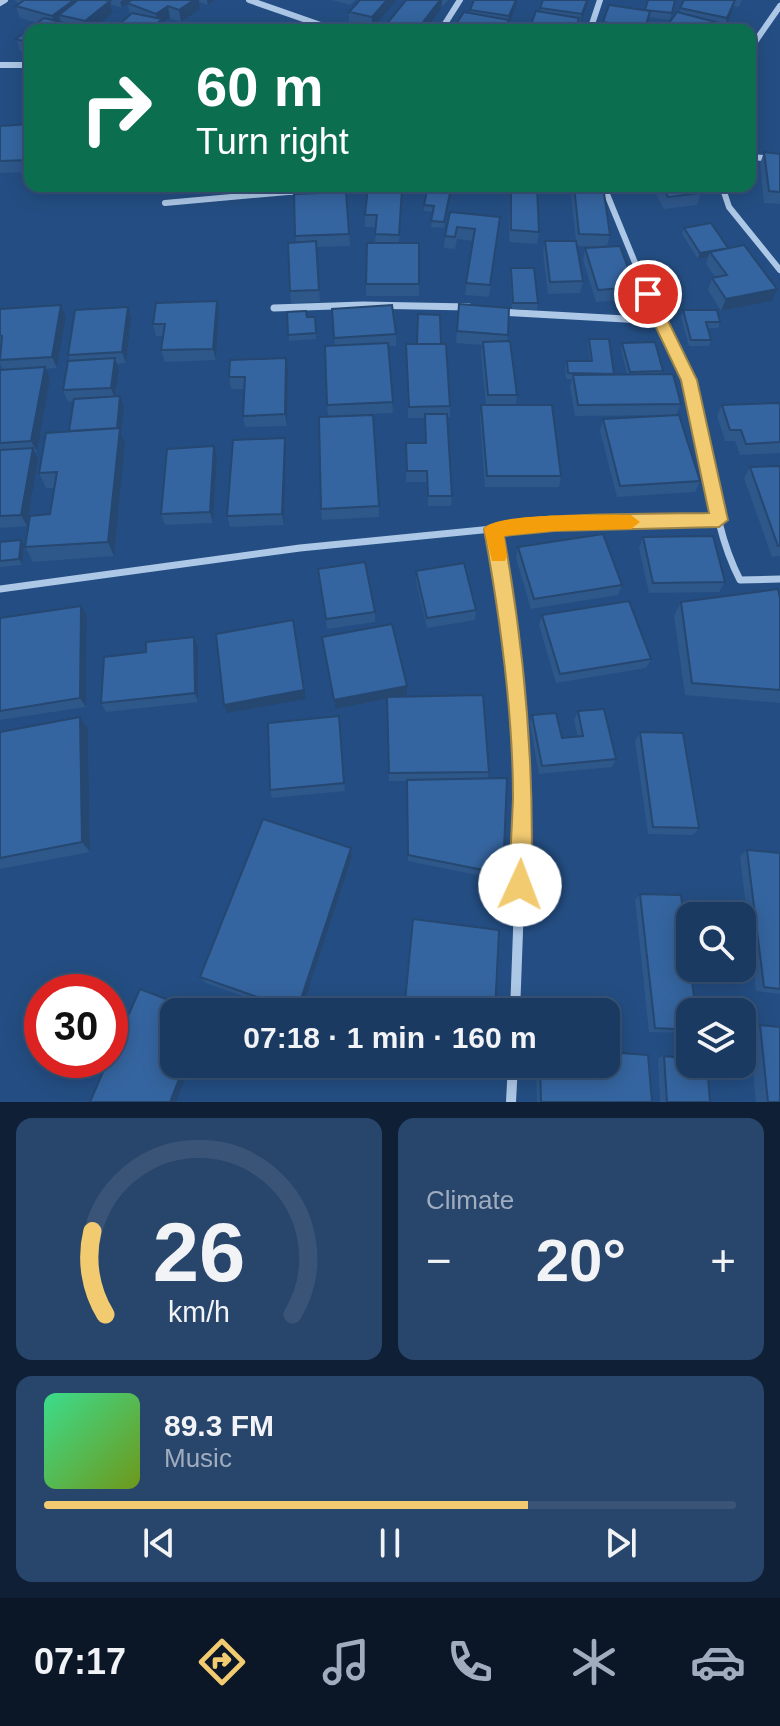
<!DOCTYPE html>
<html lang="en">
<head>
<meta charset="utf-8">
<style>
	:root { --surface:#1b3a62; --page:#28456b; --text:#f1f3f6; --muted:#a0adbe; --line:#395477; --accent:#f2cb71 }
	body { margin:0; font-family:Arial,sans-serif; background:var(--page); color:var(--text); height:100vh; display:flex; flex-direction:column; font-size:30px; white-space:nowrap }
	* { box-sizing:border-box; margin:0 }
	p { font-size:26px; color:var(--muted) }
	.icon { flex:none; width:44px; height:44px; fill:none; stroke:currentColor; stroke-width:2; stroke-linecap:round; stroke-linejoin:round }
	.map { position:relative; height:1102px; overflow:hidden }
	.drawer { display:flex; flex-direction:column; gap:16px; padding:16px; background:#0f2036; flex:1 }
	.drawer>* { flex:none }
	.guide { position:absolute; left:24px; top:24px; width:732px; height:168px; border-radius:16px; box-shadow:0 4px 20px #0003,0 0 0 2px var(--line); background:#0b6e4f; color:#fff; overflow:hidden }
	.buttons { position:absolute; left:676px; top:902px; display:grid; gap:16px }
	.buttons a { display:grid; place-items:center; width:80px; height:80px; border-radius:16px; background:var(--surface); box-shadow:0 4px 20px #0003,0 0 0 2px var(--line); font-size:40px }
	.speed { position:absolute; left:24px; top:974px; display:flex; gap:16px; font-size:40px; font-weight:700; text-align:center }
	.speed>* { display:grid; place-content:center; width:104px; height:104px; border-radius:50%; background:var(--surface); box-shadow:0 4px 20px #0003,0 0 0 2px var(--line); line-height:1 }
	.speed .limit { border:12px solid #d22; background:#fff; color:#111 }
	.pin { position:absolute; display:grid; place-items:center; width:68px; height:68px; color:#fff; margin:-34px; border:4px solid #fff; border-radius:50%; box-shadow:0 2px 8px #0007 }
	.me { position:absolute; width:88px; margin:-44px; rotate:2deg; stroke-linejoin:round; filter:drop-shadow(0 0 6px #0008) }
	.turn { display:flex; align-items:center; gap:28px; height:168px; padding:0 40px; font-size:36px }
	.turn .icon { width:104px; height:104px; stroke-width:2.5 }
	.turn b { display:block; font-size:56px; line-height:68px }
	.big { font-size:60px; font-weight:700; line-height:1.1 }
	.drawer .tile { flex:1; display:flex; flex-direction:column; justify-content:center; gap:12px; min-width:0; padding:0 28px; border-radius:16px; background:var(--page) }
	.drawer .dial { align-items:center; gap:0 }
	.dial svg { height:208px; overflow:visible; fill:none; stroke:var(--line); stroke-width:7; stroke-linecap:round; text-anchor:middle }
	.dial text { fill:var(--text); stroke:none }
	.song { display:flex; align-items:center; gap:24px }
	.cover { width:96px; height:96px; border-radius:12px; background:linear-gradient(135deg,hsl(150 70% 55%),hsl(80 70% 35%)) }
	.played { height:8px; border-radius:4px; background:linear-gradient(90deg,var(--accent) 70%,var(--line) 70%) }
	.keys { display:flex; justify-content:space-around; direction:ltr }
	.heat { display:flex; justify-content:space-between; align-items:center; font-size:44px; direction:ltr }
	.drawer .tiles { flex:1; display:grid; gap:16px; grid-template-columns:1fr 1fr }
	.tile:last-child { grid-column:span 2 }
	.trip { position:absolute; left:160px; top:998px; width:460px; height:80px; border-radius:16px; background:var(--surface); box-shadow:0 4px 20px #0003,0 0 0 2px var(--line); font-weight:700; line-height:80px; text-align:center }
	.tab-bar { display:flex; height:128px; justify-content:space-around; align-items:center; background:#0b1727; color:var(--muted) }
	.tab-bar .icon { width:56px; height:56px }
	.tab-bar .active { color:var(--accent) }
	.tab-bar b { font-size:36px; color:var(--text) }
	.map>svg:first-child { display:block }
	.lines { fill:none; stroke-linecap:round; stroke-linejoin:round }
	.minor-far2 { stroke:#adc8e7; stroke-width:6 }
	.minor-far1 { stroke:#adc8e7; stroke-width:7 }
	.minor { stroke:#adc8e7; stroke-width:10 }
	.wall { fill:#2e578a }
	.shaded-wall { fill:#254770 }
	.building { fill:#3565a0; stroke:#254770; stroke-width:2 }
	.route { fill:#f2cb71; stroke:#9d8449; stroke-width:2 }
	.slow { fill:#f59e0b }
</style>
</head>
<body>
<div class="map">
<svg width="780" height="1102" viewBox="0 0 780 1102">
	<rect width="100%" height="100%" fill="#244e83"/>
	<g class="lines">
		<path class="minor-far2" d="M 249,0 L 335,30
			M 0,3 L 5,0
			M 441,30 L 460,0
			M 590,30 L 600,0
			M 750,49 L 780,6
			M 0,65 L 30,65
			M 750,157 L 780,159
			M 595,186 L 604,187 L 638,270
			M 722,186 L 729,207 L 780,270
			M 394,190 L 442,191 L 452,186
			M 165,203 L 288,192 L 377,189"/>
		<path class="minor-far1" d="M 637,268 C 659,312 684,355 696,403 C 711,462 711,524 740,580 L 780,579
			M 274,308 L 363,305 L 469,307
			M 498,312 L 661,321
			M 493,529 L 509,628
			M 0,589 L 300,548 L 554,523 L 719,520"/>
		<path class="minor" d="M 509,626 L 523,797 L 515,1012
			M 511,1102 L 513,1064"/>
	</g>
	<path class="wall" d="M 15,0 L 215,0 L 208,5 L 199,2 L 200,9 L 181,22 L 170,18 L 162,23 L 130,15 L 128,4 L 122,8 L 111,4 L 113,13 L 92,30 L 30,30 L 30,54 L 20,51 L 16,39 L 37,23 L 20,18 L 16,6 L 19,3 L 16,2 Z
		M 331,0 L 356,0 L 350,5 Z
		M 406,0 L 448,0 L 444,5 L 442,5 L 441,9 L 426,30 L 385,30 L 385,26 Z
		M 543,0 L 589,0 L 580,26 L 578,25 L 577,30 L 529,30 L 540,12 Z
		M 675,0 L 670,20 L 649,17 L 645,30 L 602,30 L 603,22 L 645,11 Z
		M 684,0 L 742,0 L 739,7 L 733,6 L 724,30 L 714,28 L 713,30 L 664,30 L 679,13 Z
		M 396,1 L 372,29 L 349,24 L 349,12 Z
		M 516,7 L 508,26 L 508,30 L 452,30 L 469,13 L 470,10 Z
		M 30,124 L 30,172 L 0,173 L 0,126 Z
		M 764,152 L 780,154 L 780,204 L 764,203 L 760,164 Z
		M 511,186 L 539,232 L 537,244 L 509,242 L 510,198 Z
		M 572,186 L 574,186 L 610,235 L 607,246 L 635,287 L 631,299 L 596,302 L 583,260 L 585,248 L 595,247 L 577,246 L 583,281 L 580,293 L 548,294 L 543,253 L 545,241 L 576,241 L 571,193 Z
		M 652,186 L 697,186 L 701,193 L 697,205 L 664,209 Z
		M 402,189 L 399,243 L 419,284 L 419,296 L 366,296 L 366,284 L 375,243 L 376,227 L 365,227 L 365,215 Z
		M 346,192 L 350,246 L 316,247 L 320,302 L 291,303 L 290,291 L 296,242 L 294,194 Z
		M 450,193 L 444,228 L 431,227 L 433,212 L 424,211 L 424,205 Z
		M 450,212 L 500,217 L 489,297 L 465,295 L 473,241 L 457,239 L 455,249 L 444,248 L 445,236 Z
		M 684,228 L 728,248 L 772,301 L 721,311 L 708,290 L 712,278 L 716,278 L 706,264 L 708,257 L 698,259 L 682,234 Z
		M 511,268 L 538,303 L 537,310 L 512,309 L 510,274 Z
		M 217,301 L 219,313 L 216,360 L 165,362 L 161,350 L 163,336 L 156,336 L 153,324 Z
		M 459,304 L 508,335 L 507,341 L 517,395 L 516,405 L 561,476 L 559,487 L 485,487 L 480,417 L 481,405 L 486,405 L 481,353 L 482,345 L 456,343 Z
		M 0,309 L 66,317 L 57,368 L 45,369 L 50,379 L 37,452 L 35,452 L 38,459 L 27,526 L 0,528 L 0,370 L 3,370 L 0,363 Z
		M 332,309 L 396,334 L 396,346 L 388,346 L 393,413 L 328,416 L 327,405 L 335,345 Z
		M 683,310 L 720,322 L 718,328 L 708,328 L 711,340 L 709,346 L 689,346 L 681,317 Z
		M 287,312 L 307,317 L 315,317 L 316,339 L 289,341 Z
		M 131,319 L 126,363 L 117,364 L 119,370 L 116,396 L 124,407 L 121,433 L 125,444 L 114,556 L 33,562 L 25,547 L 50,514 L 54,488 L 46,488 L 39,473 L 69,431 L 73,401 L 68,402 L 63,390 L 70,361 L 68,355 Z
		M 589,339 L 614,375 L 627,374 L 621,349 L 622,343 L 663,371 L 662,374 L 681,404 L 676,415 L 575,416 L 570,387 L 572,379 L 566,379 L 565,367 L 567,361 L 590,361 L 588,345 Z
		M 406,344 L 441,344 L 450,406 L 450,417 L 448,417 L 452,496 L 451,506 L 428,506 L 427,482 L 406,482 L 406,454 L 425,443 L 425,418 L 408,418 Z
		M 286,358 L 288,369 L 287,426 L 245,427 L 243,416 L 245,389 L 231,389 L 229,377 Z
		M 780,403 L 780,453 L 740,455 L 735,441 L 725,441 L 717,416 L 722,405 Z
		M 603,419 L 700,481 L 695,492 L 617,497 L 600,431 Z
		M 286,449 L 284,525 L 230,527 L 227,516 Z
		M 217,457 L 213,523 L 165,525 L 161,514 Z
		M 780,466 L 780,556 L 772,557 L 744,478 L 750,467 Z
		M 379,506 L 379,517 L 322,520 L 321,509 Z
		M 643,537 L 725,582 L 719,592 L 649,593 L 639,548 Z
		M 0,542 L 24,545 L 22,565 L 0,567 Z
		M 518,547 L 622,585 L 618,595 L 531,609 L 516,558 Z
		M 318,569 L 375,612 L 375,622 L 327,629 Z
		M 416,571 L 476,610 L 475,620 L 427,628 L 416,581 Z
		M 780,598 L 780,703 L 685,695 L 674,616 L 681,602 Z
		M 542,615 L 651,659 L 646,668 L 556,683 L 539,625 Z
		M 87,616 L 86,707 L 0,720 L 0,618 Z
		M 323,646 L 407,695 L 396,697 L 489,772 L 487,779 L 503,874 L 501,880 L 408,861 L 407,781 L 389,781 L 387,699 L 335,709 Z
		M 198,647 L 198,702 L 106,712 L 101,703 Z
		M 578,711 L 616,759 L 612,767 L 539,774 L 530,724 L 532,715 L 562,738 L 578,737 L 574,720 Z
		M 339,716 L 345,791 L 272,798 L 270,790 Z
		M 88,729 L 90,852 L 0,869 L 0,732 Z
		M 640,732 L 699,828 L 693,835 L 648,834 L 635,741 Z
		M 351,848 L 352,857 L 301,1012 L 288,1012 L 206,983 L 200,977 Z
		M 747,850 L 780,853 L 780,994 L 756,991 L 740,856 Z
		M 640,894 L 690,1012 L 690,1033 L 649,1032 L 635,900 Z
		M 760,1025 L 780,1102 L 756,1102 L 749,1030 Z
		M 664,1056 L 710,1102 L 660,1102 L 658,1058 Z
		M 536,1064 L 606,1064 L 652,1102 L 537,1102 Z"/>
	<path class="shaded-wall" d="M 74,0 L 84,0 L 59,15 L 61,24 L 56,28 L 52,16 Z
		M 123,0 L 134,0 L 122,8 L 120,2 Z
		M 194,0 L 199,0 L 200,9 L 181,22 L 179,10 Z
		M 207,0 L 215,0 L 208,5 Z
		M 387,0 L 396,0 L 396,1 L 372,29 L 372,17 Z
		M 440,0 L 442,0 L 441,9 L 426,30 L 417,30 Z
		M 515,0 L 517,0 L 516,7 L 508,26 L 508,30 L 503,30 L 508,21 L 509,16 Z
		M 587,0 L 589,0 L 580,26 L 582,14 Z
		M 735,0 L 732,12 L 724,30 L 727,18 Z
		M 110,1 L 113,13 L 92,30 L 87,30 L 85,21 Z
		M 168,6 L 170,18 L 162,23 L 164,30 L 150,30 L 158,23 L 156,14 Z
		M 728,248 L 710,252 L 708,257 L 698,259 L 700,253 Z
		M 777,289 L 772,301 L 721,311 L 726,299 Z
		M 217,301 L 219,313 L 216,360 L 213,349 Z
		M 61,305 L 66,317 L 57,368 L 52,357 Z
		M 128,307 L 131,319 L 126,363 L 122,352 Z
		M 115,358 L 119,370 L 115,399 L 111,388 Z
		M 286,358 L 288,369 L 287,426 L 285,414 Z
		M 45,367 L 50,379 L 37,452 L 31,441 Z
		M 120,396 L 124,407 L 121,433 L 125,444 L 114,556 L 108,542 Z
		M 285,438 L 286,449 L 284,525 L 282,514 Z
		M 214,446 L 217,457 L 213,523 L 210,512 Z
		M 33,448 L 38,459 L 27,526 L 21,515 Z
		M 21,540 L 24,545 L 22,565 L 19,559 Z
		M 81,606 L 87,616 L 86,707 L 80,698 Z
		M 293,620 L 306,699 L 227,713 L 224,705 Z
		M 194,637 L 198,647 L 198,702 L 195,693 Z
		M 407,686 L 407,695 L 335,709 L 334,700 Z
		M 80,717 L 88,729 L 90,852 L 82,842 Z
		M 351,848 L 352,857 L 301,1012 L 297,1012 Z
		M 185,1064 L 191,1064 L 176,1102 L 170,1102 Z"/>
	<path class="building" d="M 24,0 L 74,0 L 52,16 L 16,6 Z
		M 78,0 L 105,0 L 110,1 L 85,21 L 59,15 Z
		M 132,0 L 194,0 L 179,10 L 168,6 L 156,14 L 127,3 Z
		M 360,0 L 387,0 L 372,17 L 349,12 Z
		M 406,0 L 440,0 L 417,30 L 404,30 L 385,26 Z
		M 474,0 L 516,0 L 509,16 L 470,10 Z
		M 543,0 L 587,0 L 582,14 L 540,8 Z
		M 648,0 L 675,0 L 672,13 L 645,10 Z
		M 684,0 L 735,0 L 727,18 L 680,8 Z
		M 609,5 L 650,11 L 645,29 L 603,22 Z
		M 536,11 L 579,18 L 575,30 L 529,30 Z
		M 464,12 L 509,20 L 503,30 L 452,30 Z
		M 677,12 L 716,22 L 710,30 L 664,30 Z
		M 132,13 L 162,19 L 150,30 L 113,30 Z
		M 44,18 L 73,25 L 67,30 L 30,30 L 30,43 L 16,39 Z
		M 30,124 L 30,160 L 0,161 L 0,126 Z
		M 764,152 L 780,154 L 780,192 L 769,191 Z
		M 511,186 L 537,187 L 539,232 L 511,230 Z
		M 574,186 L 603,186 L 610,235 L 579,234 Z
		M 662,186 L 697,186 L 701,193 L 668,197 Z
		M 368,187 L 402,189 L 399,235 L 375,234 L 377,215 L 365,215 Z
		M 427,191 L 450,193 L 444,222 L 431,221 L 434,206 L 424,205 Z
		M 346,192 L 349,234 L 295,236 L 294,194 Z
		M 450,212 L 500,217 L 490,285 L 466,283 L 475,229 L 457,227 L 455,237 L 445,236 Z
		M 711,223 L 728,248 L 700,253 L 684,228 Z
		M 316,241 L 319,290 L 290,291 L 288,243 Z
		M 545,241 L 576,241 L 583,281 L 550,282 Z
		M 367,243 L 419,243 L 419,284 L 366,284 Z
		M 744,245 L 777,289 L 726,299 L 712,278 L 727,275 L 710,252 Z
		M 620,246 L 635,287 L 598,290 L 585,248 Z
		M 511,268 L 534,268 L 538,303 L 513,303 Z
		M 217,301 L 213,349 L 161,350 L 165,324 L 153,324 L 156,303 Z
		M 459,304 L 509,308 L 508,335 L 457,331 Z
		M 61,305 L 52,357 L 0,360 L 2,336 L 0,335 L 0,309 Z
		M 392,305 L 396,334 L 334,338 L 332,309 Z
		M 128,307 L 122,352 L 68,355 L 75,310 Z
		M 683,310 L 717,310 L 720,322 L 706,322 L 711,340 L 691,340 Z
		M 306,311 L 307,317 L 315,317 L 316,333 L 288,335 L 287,312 Z
		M 418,314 L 440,315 L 441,344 L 417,344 Z
		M 589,339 L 609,339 L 614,374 L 568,373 L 567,361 L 592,361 Z
		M 510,341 L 517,395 L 488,395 L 483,342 Z
		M 655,342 L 663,371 L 630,372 L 622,343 Z
		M 388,343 L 393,402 L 327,405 L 325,346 Z
		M 406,344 L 446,344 L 450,406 L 409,407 Z
		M 115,358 L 111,388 L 63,390 L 68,361 Z
		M 286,358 L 285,414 L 243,416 L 245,377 L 229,377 L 230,360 Z
		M 45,367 L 31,441 L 0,443 L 0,370 Z
		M 673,374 L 681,404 L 578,405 L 573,375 Z
		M 120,396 L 117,428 L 69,431 L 74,399 Z
		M 780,403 L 780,442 L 746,444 L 741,430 L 730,430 L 722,405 Z
		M 481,405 L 552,405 L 561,476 L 487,476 Z
		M 425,414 L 447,414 L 452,496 L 428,496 L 427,471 L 407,471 L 406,443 L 426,443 Z
		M 373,415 L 379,506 L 321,509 L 319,417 Z
		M 679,415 L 700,481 L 620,486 L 603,419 Z
		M 120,428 L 108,542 L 25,547 L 30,516 L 50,514 L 57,472 L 39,473 L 46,433 Z
		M 285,438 L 282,514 L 227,516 L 233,440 Z
		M 214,446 L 210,512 L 161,514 L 167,449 Z
		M 33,448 L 21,515 L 0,516 L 0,450 Z
		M 780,466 L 780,546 L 778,546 L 750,467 Z
		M 603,534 L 622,585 L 534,599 L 518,547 Z
		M 713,536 L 725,582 L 653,583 L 643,537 Z
		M 21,540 L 19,559 L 0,561 L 0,542 Z
		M 365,562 L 375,612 L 326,619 L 318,569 Z
		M 464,563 L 476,610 L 427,618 L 416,571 Z
		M 778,589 L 780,598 L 780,690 L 692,683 L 681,602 Z
		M 629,601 L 651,659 L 560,674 L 542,615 Z
		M 81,606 L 80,698 L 0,711 L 0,618 Z
		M 293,620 L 304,690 L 224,705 L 216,634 Z
		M 392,624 L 407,686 L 334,700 L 322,637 Z
		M 194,637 L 195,693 L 101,703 L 104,657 L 146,652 L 146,642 Z
		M 483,695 L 489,772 L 389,773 L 387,697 Z
		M 604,709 L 616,759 L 542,766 L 532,715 L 556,713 L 562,738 L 583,736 L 578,711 Z
		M 339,716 L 344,783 L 270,790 L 268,723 Z
		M 80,717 L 82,842 L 0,858 L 0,732 Z
		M 640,732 L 683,733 L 699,828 L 653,827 Z
		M 507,778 L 503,874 L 408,855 L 407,780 Z
		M 263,819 L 351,848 L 297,1011 L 200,977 Z
		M 747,850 L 780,853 L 780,989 L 764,987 Z
		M 640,894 L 681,895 L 696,1012 L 690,1012 L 690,1030 L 655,1028 Z
		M 413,919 L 499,930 L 495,1012 L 404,1012 Z
		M 140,989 L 200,1012 L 174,1012 L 174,1064 L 185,1064 L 170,1102 L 90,1102 L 108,1060 L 110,1060 L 110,1056 Z
		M 760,1025 L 780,1027 L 780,1102 L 768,1102 Z
		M 606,1052 L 648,1055 L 652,1102 L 541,1102 L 540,1064 L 606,1064 Z
		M 664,1056 L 690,1059 L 690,1064 L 707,1064 L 710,1102 L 667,1102 Z"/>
	<path class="route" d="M 648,289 L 655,294 L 697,380 L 728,520 L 719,527 L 554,531 L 504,536 C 525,653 535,765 531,885 L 528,893 L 520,896 L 512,893 L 509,885 C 510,856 512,827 513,798 C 513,709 500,617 484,529 C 494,512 678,514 709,513 L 681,380 L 640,294 Z"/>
	<path class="slow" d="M 631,515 L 640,522 L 631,529 L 554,531 L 504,536 L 507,556 L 505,561 L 492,561 L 484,529 C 494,512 607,515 631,515 Z"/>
</svg>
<div class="buttons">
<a><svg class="icon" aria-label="search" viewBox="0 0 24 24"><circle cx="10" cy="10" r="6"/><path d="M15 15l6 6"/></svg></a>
<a><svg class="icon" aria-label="layers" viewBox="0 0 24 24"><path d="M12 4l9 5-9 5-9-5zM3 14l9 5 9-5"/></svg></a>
</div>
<div class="speed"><div class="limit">30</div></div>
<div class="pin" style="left:648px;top:294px;background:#d93025"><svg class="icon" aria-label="arrive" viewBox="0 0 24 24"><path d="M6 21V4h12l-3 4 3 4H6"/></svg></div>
<svg class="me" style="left:520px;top:885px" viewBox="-20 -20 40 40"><circle r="19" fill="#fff"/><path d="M0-13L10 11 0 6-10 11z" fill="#f2cb71"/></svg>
<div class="trip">07:18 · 1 min · 160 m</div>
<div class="guide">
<div class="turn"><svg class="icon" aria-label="right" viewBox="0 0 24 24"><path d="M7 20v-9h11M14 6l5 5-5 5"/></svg><div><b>60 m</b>Turn right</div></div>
</div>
</div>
<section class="drawer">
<div class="tiles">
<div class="tile dial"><svg viewBox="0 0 100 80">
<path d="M14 69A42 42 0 1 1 86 69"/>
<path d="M14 69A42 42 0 0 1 9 37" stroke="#f2cb71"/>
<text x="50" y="56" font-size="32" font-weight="700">26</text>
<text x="50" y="72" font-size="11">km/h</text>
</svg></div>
<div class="tile"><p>Climate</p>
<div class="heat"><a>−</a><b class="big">20°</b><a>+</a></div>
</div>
<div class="tile">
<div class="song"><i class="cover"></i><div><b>89.3 FM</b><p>Music</p></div></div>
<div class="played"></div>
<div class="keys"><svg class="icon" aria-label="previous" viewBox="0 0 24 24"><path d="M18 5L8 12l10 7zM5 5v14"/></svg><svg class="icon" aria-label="pause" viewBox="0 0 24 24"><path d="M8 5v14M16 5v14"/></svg><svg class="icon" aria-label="next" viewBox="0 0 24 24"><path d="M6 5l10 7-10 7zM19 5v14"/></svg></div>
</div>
</div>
</section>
<nav class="tab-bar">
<b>07:17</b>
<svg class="icon active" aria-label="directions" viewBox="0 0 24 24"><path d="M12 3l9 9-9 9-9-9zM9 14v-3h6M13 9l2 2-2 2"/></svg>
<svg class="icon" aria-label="music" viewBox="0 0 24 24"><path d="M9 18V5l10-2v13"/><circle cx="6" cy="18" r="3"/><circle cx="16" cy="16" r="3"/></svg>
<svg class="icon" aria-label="phone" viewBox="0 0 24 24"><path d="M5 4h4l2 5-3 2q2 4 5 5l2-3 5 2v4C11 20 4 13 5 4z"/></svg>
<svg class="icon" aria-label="climate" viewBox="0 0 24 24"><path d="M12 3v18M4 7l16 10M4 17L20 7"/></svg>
<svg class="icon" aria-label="car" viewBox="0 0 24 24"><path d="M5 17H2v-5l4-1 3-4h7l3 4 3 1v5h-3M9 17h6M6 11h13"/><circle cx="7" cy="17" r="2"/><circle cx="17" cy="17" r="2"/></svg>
</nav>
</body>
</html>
